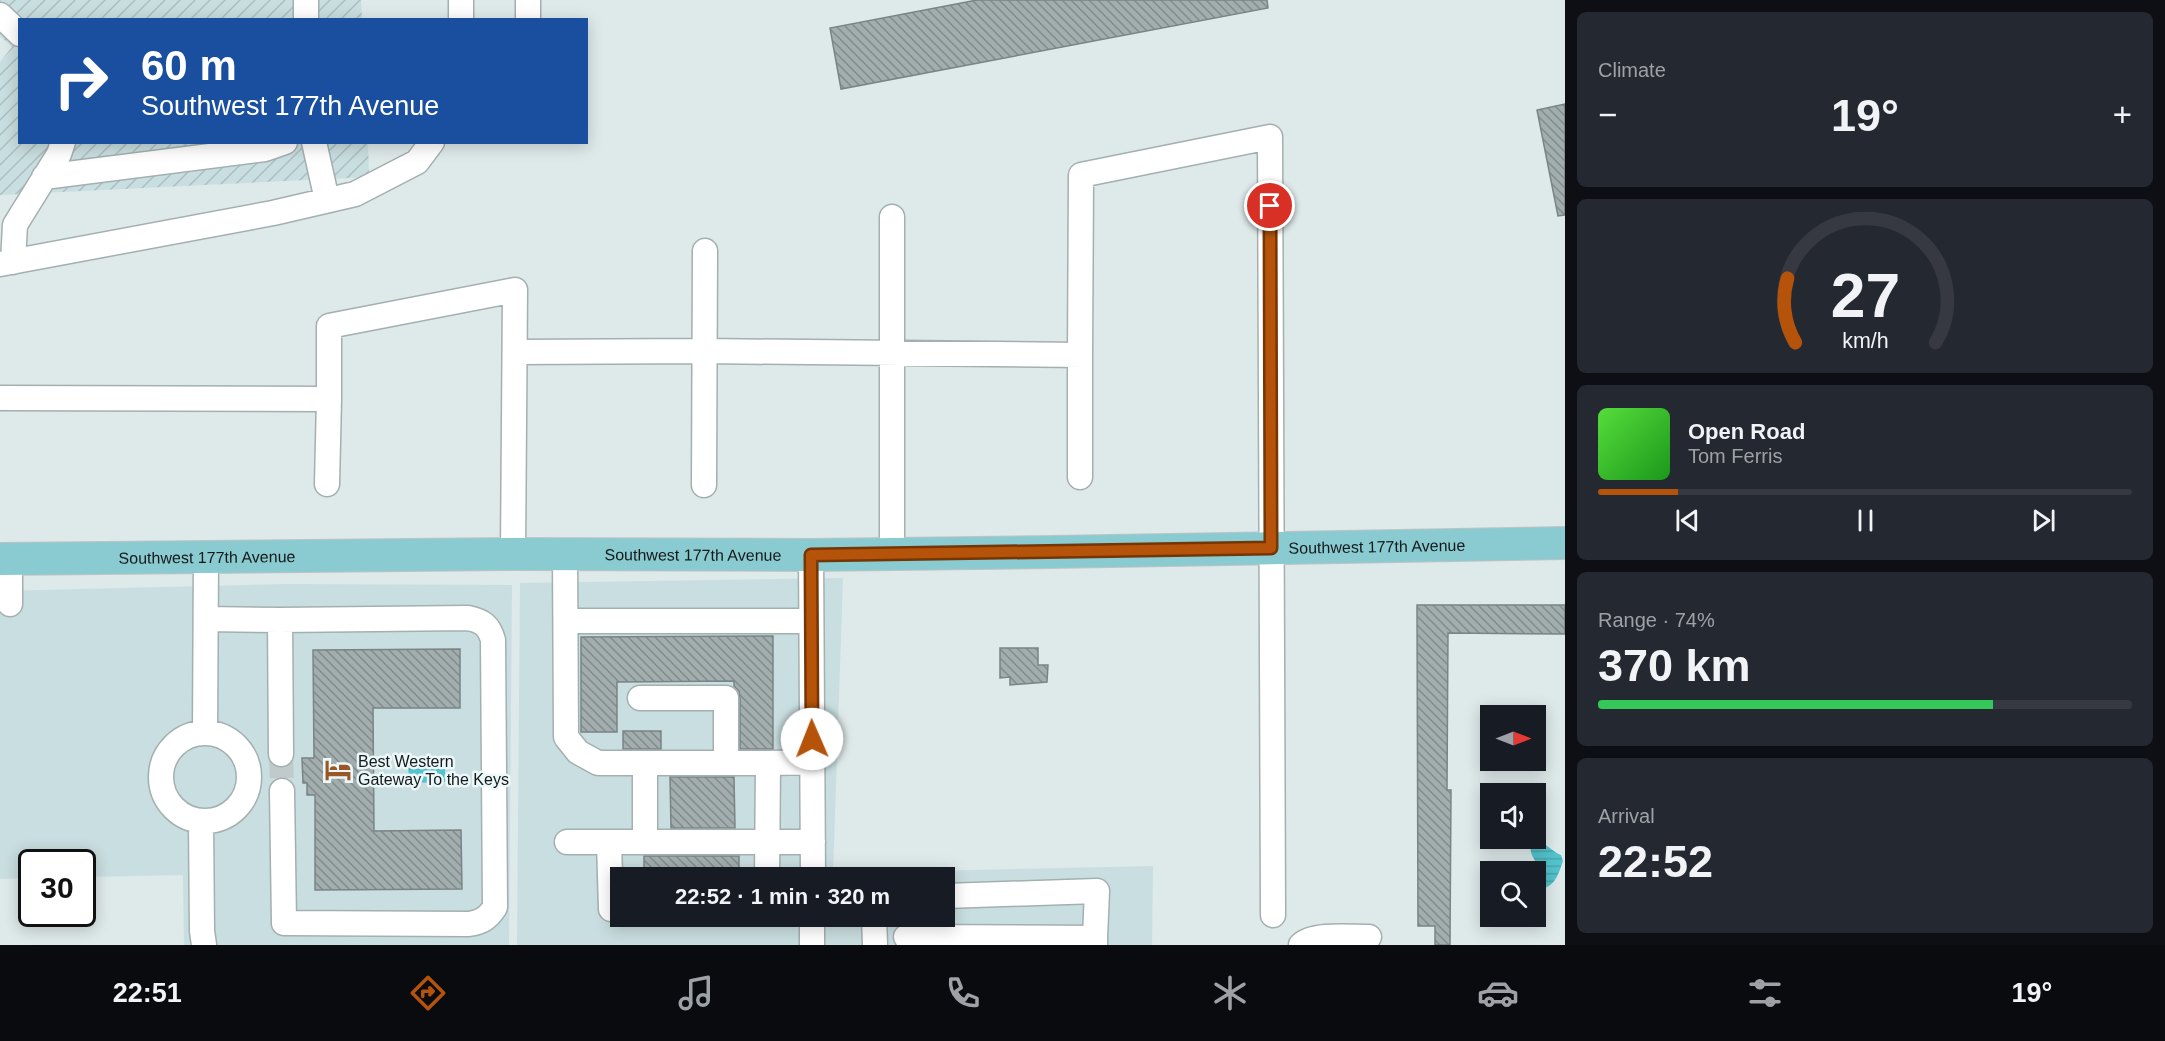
<!DOCTYPE html>
<html lang="en">
<head>
<meta charset="utf-8">
<style>
	:root { --surface:#171b24; --page:#242831; --text:#f1f3f6; --muted:#9ea1a6; --line:#363941; --accent:#b45309 }
	body { margin:0; font-family:Helvetica,sans-serif; background:var(--page); color:var(--text); height:100vh; display:flex; flex-direction:column; font-size:22px; white-space:nowrap }
	* { box-sizing:border-box; margin:0 }
	p { font-size:20px; color:var(--muted) }
	.icon { flex:none; width:33px; height:33px; fill:none; stroke:currentColor; stroke-width:2; stroke-linecap:round; stroke-linejoin:round }
	.map { position:relative; flex:1; overflow:hidden }
	.panel { display:flex; flex-direction:column; gap:12px; padding:12px; background:#0d0f14; width:600px }
	.panel>* { flex:none }
	.banner { position:absolute; left:18px; top:18px; width:570px; height:126px; border-radius:0px; box-shadow:0 3px 15px #0003; background:#1a4fa0; color:#fff; overflow:hidden }
	.needle { width:39px; rotate:90deg }
	.buttons { position:absolute; left:1480px; top:705px; display:grid; gap:12px }
	.buttons a { display:grid; place-items:center; width:66px; height:66px; border-radius:0px; background:var(--surface); box-shadow:0 3px 15px #0003; font-size:30px }
	.speed { position:absolute; left:18px; top:849px; display:flex; gap:12px; font-size:30px; font-weight:700; text-align:center }
	.speed>* { display:grid; place-content:center; width:78px; height:78px; border-radius:50%; background:var(--surface); box-shadow:0 3px 15px #0003; line-height:1 }
	.speed .limit { border:3px solid #111; border-radius:9px; background:#fff; color:#111 }
	.pin { position:absolute; display:grid; place-items:center; width:51px; height:51px; color:#fff; margin:-26px; border:3px solid #fff; border-radius:50%; box-shadow:0 2px 6px #0007 }
	.me { position:absolute; width:66px; margin:-33px; rotate:359deg; stroke-linejoin:round; filter:drop-shadow(0 0 4px #0008) }
	.turn { display:flex; align-items:center; gap:21px; height:126px; padding:0 24px; font-size:27px }
	.turn .icon { width:78px; height:78px; stroke-width:2.5 }
	.turn b { display:block; font-size:42px; line-height:51px }
	.big { font-size:45px; font-weight:600; line-height:1.1 }
	.panel .widget { flex:1; display:flex; flex-direction:column; justify-content:center; gap:9px; min-width:0; padding:0 21px; border-radius:9px; background:var(--page) }
	.panel .dial { align-items:center; gap:0 }
	.dial svg { height:156px; overflow:visible; fill:none; stroke:var(--line); stroke-width:7; stroke-linecap:round; text-anchor:middle }
	.dial text { fill:var(--text); stroke:none }
	.song { display:flex; align-items:center; gap:18px }
	.cover { width:72px; height:72px; border-radius:9px; background:linear-gradient(135deg,hsl(110 70% 55%),hsl(120 70% 35%)) }
	.played { height:6px; border-radius:3px; background:linear-gradient(90deg,var(--accent) 15%,var(--line) 15%) }
	.keys { display:flex; justify-content:space-around; direction:ltr }
	.heat { display:flex; justify-content:space-between; align-items:center; font-size:33px; direction:ltr }
	.charge { height:9px; border-radius:4px; background:linear-gradient(90deg,#34c759 74%,var(--line) 0) }
	.trip { position:absolute; left:610px; top:867px; width:345px; height:60px; border-radius:0px; background:var(--surface); box-shadow:0 3px 15px #0003; font-weight:600; line-height:60px; text-align:center }
	.menu { display:flex; height:96px; justify-content:space-around; align-items:center; background:#090b0e; color:var(--muted) }
	.menu .icon { width:42px; height:42px }
	.menu .current { color:var(--accent) }
	.menu b { font-size:27px; color:var(--text) }
	main { display:flex; flex:1; min-height:0 }
	.map>svg:first-child { display:block }
	.built { fill:#c9dee0; fill-rule:evenodd }
	.industrial { fill:url(#industrial-furrows) }
	.water { fill:url(#water-rules) }
	.building { fill:url(#building-back-hatch); stroke:#7a8485; stroke-width:1.5 }
	.lines { fill:none; stroke-linecap:round; stroke-linejoin:round }
	.minor-tunnel { stroke:#c0cacb; stroke-width:24; stroke-dasharray:24 12; stroke-linecap:butt }
	.minor-casing { stroke:#a4afb0; stroke-width:27 }
	.major-casing { stroke:#c2c3c3; stroke-width:34 }
	.minor { stroke:#fff; stroke-width:24 }
	.major { stroke:#89cbd1; stroke-width:32 }
	.route-casing { stroke:#753606; stroke-width:15 }
	.route { stroke:#b45309; stroke-width:10 }
	.labels { text-anchor:middle; stroke-width:5; stroke-linejoin:round; paint-order:stroke }
	.street-label { font-size:16px; fill:#15191a; stroke:#ebf7f8 }
	.poi-label { font-size:16px; fill:#15191a; stroke:#ebf7f8; text-anchor:start }
</style>
</head>
<body>
<main>
<div class="map">
<svg width="1565" height="945" viewBox="0 0 1565 945">
	<defs>
		<pattern id="industrial-furrows" width="10" height="10" patternUnits="userSpaceOnUse" patternTransform="scale(1.5)"><rect width="10" height="10" fill="#c9dee0"/><path d="M-1 1l2-2M0 10L10 0M9 11l2-2" fill="none" stroke="#acbec0"/></pattern>
		<pattern id="water-rules" width="6" height="5" patternUnits="userSpaceOnUse" patternTransform="scale(1.5)"><rect width="6" height="5" fill="#53c3cd"/><path d="M0 2.5h6" fill="none" stroke="#47a7af"/></pattern>
		<pattern id="building-back-hatch" width="6" height="6" patternUnits="userSpaceOnUse" patternTransform="scale(1.5)"><rect width="6" height="6" fill="#a2adae"/><path d="M-1 5l2 2M0 0l6 6M5-1l2 2" fill="none" stroke="#838c8d"/></pattern>
	</defs>
	<rect width="100%" height="100%" fill="#dee9ea"/>
	<path class="built" d="M 843,578 L 833,873 L 1153,866 L 1152,945 L 517,945 L 520,583 ZM 621,878 L 945,878 L 945,916 L 621,916 Z
		M 286,584 L 512,585 L 509,945 L 184,945 L 183,875 L 83,877 L 82,862 L 32,862 L 31,878 L 0,879 L 0,591 Z"/>
	<path class="industrial" d="M 0,0 L 361,0 L 362,19 L 20,20 L 20,142 L 368,143 L 369,177 L 0,195 L 0,62 L 12,47 L 0,36 Z"/>
	<path class="water" d="M 408,764 L 445,764 L 445,782 L 409,783 Z
		M 1536,841 C 1545,841 1552,852 1561,855 L 1563,861 C 1559,872 1556,885 1544,888 L 1536,879 C 1542,859 1528,860 1531,844 Z"/>
	<path class="building" d="M 977,0 L 1267,0 L 1268,8 L 841,89 L 830,28 Z
		M 1565,104 L 1565,215 L 1558,216 L 1537,110 Z
		M 1417,605 L 1565,605 L 1565,634 L 1448,633 L 1447,790 L 1451,790 L 1450,945 L 1435,945 L 1435,926 L 1418,926 Z
		M 773,636 L 773,749 L 740,749 L 740,698 L 739,691 L 734,686 L 734,681 L 617,682 L 617,732 L 581,732 L 581,637 Z
		M 1000,648 L 1038,648 L 1038,665 L 1048,665 L 1047,682 L 1010,685 L 1010,677 L 1000,678 Z
		M 460,649 L 460,708 L 373,708 L 374,831 L 461,830 L 462,889 L 315,890 L 315,795 L 307,795 L 307,783 L 303,783 L 302,758 L 314,758 L 313,650 Z
		M 623,731 L 661,731 L 661,749 L 623,749 Z
		M 670,777 L 734,777 L 735,828 L 671,828 Z
		M 644,856 L 739,856 L 739,878 L 644,878 Z"/>
	<g class="lines">
		<path class="minor-tunnel" d="M 281,754 L 282,791"/>
		<g class="minor-casing">
			<path id="minor" d="M 306,0 L 306,20
				M 0,15 L 20,34
				M 461,20 L 461,0
				M 528,20 L 528,0
				M 314,142 L 327,200
				M 44,177 L 265,149 L 285,142
				M 13,262 L 15,225 L 59,154 L 63,142
				M 0,264 L 273,213 L 355,194 L 417,162 L 432,142
				M 515,352 L 704,351 L 1080,355 L 1081,175 L 1270,137 L 1273,915
				M 1080,355 L 1080,477
				M 0,398 L 329,399 L 329,326 L 515,290 L 513,554
				M 327,484 L 329,399
				M 704,485 L 705,251
				M 565,554 L 566,737 L 578,752 L 598,763 L 768,763
				M 892,554 L 892,217
				M 811,555 L 813,878
				M 10,604 L 10,559
				M 206,619 L 280,620 L 468,618 C 483,621 489,626 493,640 L 495,907 C 488,918 482,922 469,924 L 284,923 L 282,791
				M 280,620 L 281,754
				M 566,621 L 811,621
				M 640,698 L 726,698 L 726,763
				M 205,732 L 206,557
				M161 777a44 44 0 1 1 88 0a44 44 0 1 1-88 0Z
				M 645,763 L 645,842
				M 201,822 L 202,931 L 204,945
				M 567,842 L 813,842
				M 609,842 L 611,909
				M 767,878 L 768,763 L 812,762
				M 945,896 L 1097,891 L 1095,938
				M 812,916 L 812,945
				M 874,916 L 875,945
				M 906,937 L 1095,938 L 1095,945
				M 1301,945 C 1313,933 1351,937 1369,937"/>
		</g>
		<g class="major-casing">
			<g id="major">
				<path id="s1" d="M 0,559 L 513,554 L 811,555 L 1051,552 L 1565,543"/>
			</g>
		</g>
		<use href="#minor" class="minor"/>
		<use href="#major" class="major"/>
	</g>
	<g class="lines">
		<g class="route-casing">
			<path id="route" d="M 812,739 L 811,555 L 1271,548 L 1270,206"/>
		</g>
		<use href="#route" class="route"/>
	</g>
	<defs>
		<g id="hotel-bare" transform="scale(2.07)"><path d="M-6-4.5h1.5V1H6V5H4.5V3h-9V5H-6ZM-4 0a1.8 1.8 0 1 1 3.6 0ZM.5 0V-2.5h3Q6-2.5 6 0Z" fill="#9a5726" stroke="#ebf7f8" stroke-width="2.5" paint-order="stroke"/></g>
	</defs>
	<g fill-rule="evenodd">
		<use href="#hotel-bare" x="338" y="770"/>
	</g>
	<g class="labels">
		<g class="street-label">
			<text dy="6" stroke="none"><textPath href="#s1" startOffset="1377">Southwest 177th Avenue</textPath></text>
			<text dy="6" stroke="none"><textPath href="#s1" startOffset="693">Southwest 177th Avenue</textPath></text>
			<text dy="6" stroke="none"><textPath href="#s1" startOffset="207">Southwest 177th Avenue</textPath></text>
		</g>
		<g class="poi-label">
			<text x="358" y="767">Best Western<tspan x="358" dy="18">Gateway To the Keys</tspan></text>
		</g>
	</g>
</svg>
<div class="buttons">
<a><svg class="needle" viewBox="-14 -14 28 28"><path d="M0-13l5 13h-10z" fill="#e53935"/><path d="M0 13l5-13h-10z" fill="#9ea1a6"/></svg></a>
<a><svg class="icon" aria-label="sound" viewBox="0 0 24 24"><path d="M4 9h4l5-4v14l-5-4H4zM17 9q2 3 0 6"/></svg></a>
<a><svg class="icon" aria-label="search" viewBox="0 0 24 24"><circle cx="10" cy="10" r="6"/><path d="M15 15l6 6"/></svg></a>
</div>
<div class="speed"><div class="limit">30</div></div>
<div class="pin" style="left:1270px;top:206px;background:#d93025"><svg class="icon" aria-label="arrive" viewBox="0 0 24 24"><path d="M6 21V4h12l-3 4 3 4H6"/></svg></div>
<svg class="me" style="left:812px;top:739px" viewBox="-20 -20 40 40"><circle r="19" fill="#fff"/><path d="M0-13L10 11 0 6-10 11z" fill="#b45309"/></svg>
<div class="trip">22:52 · 1 min · 320 m</div>
<div class="banner">
<div class="turn"><svg class="icon" aria-label="right" viewBox="0 0 24 24"><path d="M7 20v-9h11M14 6l5 5-5 5"/></svg><div><b>60 m</b>Southwest 177th Avenue</div></div>
</div>
</div>
<section class="panel">
<div class="widget"><p>Climate</p>
<div class="heat"><a>−</a><b class="big">19°</b><a>+</a></div>
</div>
<div class="widget dial"><svg viewBox="0 0 100 80">
<path d="M14 69A42 42 0 1 1 86 69"/>
<path d="M14 69A42 42 0 0 1 10 36" stroke="#b45309"/>
<text x="50" y="56" font-size="32" font-weight="700">27</text>
<text x="50" y="72" font-size="11">km/h</text>
</svg></div>
<div class="widget">
<div class="song"><i class="cover"></i><div><b>Open Road</b><p>Tom Ferris</p></div></div>
<div class="played"></div>
<div class="keys"><svg class="icon" aria-label="previous" viewBox="0 0 24 24"><path d="M18 5L8 12l10 7zM5 5v14"/></svg><svg class="icon" aria-label="pause" viewBox="0 0 24 24"><path d="M8 5v14M16 5v14"/></svg><svg class="icon" aria-label="next" viewBox="0 0 24 24"><path d="M6 5l10 7-10 7zM19 5v14"/></svg></div>
</div>
<div class="widget"><p>Range · 74%</p><b class="big">370 km</b><div class="charge"></div></div>
<div class="widget"><p>Arrival</p><b class="big">22:52</b></div>
</section>
</main>
<nav class="menu">
<b>22:51</b>
<svg class="icon current" aria-label="directions" viewBox="0 0 24 24"><path d="M12 3l9 9-9 9-9-9zM9 14v-3h6M13 9l2 2-2 2"/></svg>
<svg class="icon" aria-label="music" viewBox="0 0 24 24"><path d="M9 18V5l10-2v13"/><circle cx="6" cy="18" r="3"/><circle cx="16" cy="16" r="3"/></svg>
<svg class="icon" aria-label="phone" viewBox="0 0 24 24"><path d="M5 4h4l2 5-3 2q2 4 5 5l2-3 5 2v4C11 20 4 13 5 4z"/></svg>
<svg class="icon" aria-label="climate" viewBox="0 0 24 24"><path d="M12 3v18M4 7l16 10M4 17L20 7"/></svg>
<svg class="icon" aria-label="car" viewBox="0 0 24 24"><path d="M5 17H2v-5l4-1 3-4h7l3 4 3 1v5h-3M9 17h6M6 11h13"/><circle cx="7" cy="17" r="2"/><circle cx="17" cy="17" r="2"/></svg>
<svg class="icon" aria-label="filters" viewBox="0 0 24 24"><path d="M4 7h16M4 17h16"/><circle cx="9" cy="7" r="2"/><circle cx="15" cy="17" r="2"/></svg>
<b>19°</b>
</nav>
</body>
</html>
